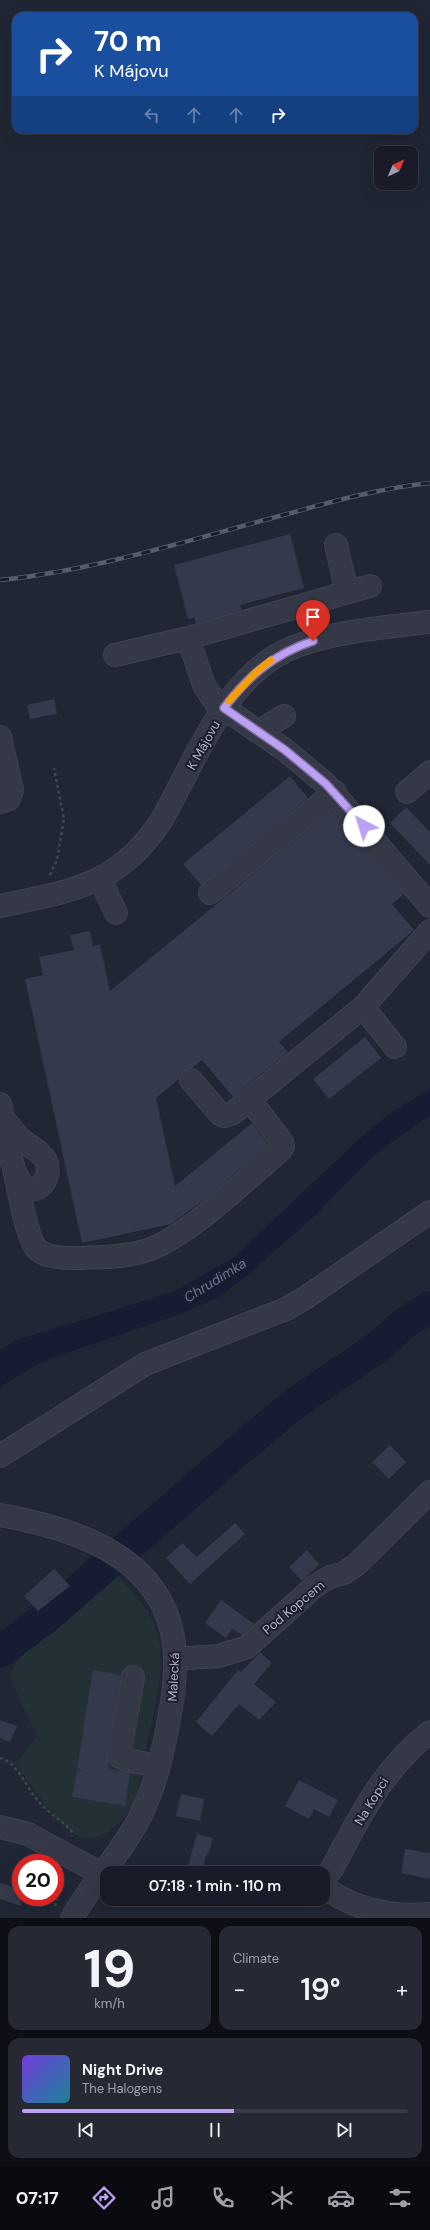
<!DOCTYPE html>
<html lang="en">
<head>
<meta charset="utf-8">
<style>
	:root { --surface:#191c28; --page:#262934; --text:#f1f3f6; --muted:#9fa1a8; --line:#373a45; --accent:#bca0f2 }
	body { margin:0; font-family:"DM Sans",sans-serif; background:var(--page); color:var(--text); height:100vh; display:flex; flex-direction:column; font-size:15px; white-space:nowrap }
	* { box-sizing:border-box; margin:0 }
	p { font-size:13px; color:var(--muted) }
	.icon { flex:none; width:22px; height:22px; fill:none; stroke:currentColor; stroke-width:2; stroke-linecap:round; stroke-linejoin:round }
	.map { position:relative; height:1918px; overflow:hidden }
	.drawer { display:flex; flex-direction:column; gap:8px; padding:8px; background:#0e0f16; flex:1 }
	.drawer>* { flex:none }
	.banner { position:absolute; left:12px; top:12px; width:406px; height:122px; border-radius:12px; box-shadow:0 4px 16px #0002,0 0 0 1px var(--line); background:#1a4fa0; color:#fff; overflow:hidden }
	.needle { width:26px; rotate:44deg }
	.tools { position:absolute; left:374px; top:146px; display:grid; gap:8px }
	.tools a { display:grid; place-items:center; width:44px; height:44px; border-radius:8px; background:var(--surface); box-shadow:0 4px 16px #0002,0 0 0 1px var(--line); font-size:20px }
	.speed { position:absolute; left:12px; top:1854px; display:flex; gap:8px; font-size:20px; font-weight:700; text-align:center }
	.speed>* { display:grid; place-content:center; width:52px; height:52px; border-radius:50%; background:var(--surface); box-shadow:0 4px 16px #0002,0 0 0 1px var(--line); line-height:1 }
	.speed .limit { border:6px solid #d22; background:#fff; color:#111 }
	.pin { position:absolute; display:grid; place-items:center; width:34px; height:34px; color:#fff; margin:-41px -17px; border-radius:50% 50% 50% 0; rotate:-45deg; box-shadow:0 0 4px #0007 }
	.pin .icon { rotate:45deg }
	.me { position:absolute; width:44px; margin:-22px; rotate:320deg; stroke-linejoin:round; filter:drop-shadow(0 0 3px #0008) }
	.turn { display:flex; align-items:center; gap:14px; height:84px; padding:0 16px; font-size:18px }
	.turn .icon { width:52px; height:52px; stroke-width:2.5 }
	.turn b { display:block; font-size:28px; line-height:34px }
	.lanes { display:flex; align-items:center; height:38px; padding:0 16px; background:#0003; justify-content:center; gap:20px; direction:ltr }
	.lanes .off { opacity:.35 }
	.big { font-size:30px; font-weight:600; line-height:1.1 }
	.drawer .card { flex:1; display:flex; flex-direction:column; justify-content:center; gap:6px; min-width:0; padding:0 14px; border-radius:12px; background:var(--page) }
	.drawer .dial { align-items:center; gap:0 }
	.dial b { font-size:52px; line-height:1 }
	.song { display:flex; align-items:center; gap:12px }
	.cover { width:48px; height:48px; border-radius:6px; background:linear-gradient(135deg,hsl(260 70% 55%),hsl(190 70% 35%)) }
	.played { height:4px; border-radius:2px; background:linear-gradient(90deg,var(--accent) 55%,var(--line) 55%) }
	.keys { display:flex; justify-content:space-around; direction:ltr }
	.heat { display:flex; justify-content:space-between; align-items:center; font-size:22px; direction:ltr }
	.drawer .tiles { flex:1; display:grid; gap:8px; grid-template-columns:1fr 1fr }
	.card:last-child { grid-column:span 2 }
	.trip { position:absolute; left:100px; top:1866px; width:230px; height:40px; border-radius:12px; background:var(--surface); box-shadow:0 4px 16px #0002,0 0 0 1px var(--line); font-weight:600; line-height:40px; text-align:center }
	.tabs { display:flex; height:64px; justify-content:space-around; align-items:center; background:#0a0b10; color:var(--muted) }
	.tabs .icon { width:28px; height:28px }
	.tabs .active { color:var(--accent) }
	.tabs b { font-size:18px; color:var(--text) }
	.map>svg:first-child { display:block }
	.green { fill:#233036 }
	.water { fill:#161c32 }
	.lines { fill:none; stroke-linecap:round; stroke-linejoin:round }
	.river { stroke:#161c32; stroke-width:32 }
	.building { fill:#34394c }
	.minor-casing { stroke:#3e4250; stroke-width:24 }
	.path { stroke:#3c494f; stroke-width:2.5; stroke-dasharray:3 3; stroke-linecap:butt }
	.minor { stroke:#353846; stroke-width:22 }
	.rail-casing { stroke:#575b6d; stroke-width:4.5 }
	.rail { stroke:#1a1e2a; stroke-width:3; stroke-dasharray:9; stroke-linecap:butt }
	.route-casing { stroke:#7a689d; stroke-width:10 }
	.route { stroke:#bca0f2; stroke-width:7 }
	.slow { stroke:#f59e0b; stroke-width:7 }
	.labels { text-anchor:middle; stroke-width:4; stroke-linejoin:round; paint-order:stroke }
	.street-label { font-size:13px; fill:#afb3c3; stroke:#1a1e2a }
	.water-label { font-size:14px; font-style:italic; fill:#6a76a0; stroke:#1a1e2a }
</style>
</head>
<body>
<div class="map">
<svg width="430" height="1918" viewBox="0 0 430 1918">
	<rect width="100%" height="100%" fill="#212635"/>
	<path class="green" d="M 111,1568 C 126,1584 146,1605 155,1626 C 170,1662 152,1720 144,1757 C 141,1772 140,1790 133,1804 C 125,1822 99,1845 78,1836 C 60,1829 28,1780 15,1764 L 37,1737 L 9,1675 C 35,1632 73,1600 111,1568 Z"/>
	<path class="water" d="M 430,1089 L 430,1115 L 374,1155 L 311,1219 L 249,1274 L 219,1297 L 182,1313 L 39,1363 L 0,1387 L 0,1350 L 14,1341 L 173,1292 L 236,1256 L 360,1138 L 392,1112 Z"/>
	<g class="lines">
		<path class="river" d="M 0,1652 L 48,1616 L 233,1455 L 294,1404 L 378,1347 L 406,1322 L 430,1307"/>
	</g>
	<path class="building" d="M 290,534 L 304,588 L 240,605 L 242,610 L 196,623 L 194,618 L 188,619 L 174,565 Z
		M 54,699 L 57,714 L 30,719 L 27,705 Z
		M 290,776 L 308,798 L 201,885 L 183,864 Z
		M 406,807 L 430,832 L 430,865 L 390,823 Z
		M 332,810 L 404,894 L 392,904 L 414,930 L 279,1042 L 288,1052 L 233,1097 L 202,1060 L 192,1068 L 183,1071 L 179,1079 L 156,1098 L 175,1186 L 252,1123 L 268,1145 L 208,1197 L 171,1224 L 82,1243 L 25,979 L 43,975 L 39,957 L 74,950 L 70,935 L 90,931 L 93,946 L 100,944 L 110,991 Z
		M 365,1037 L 381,1058 L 329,1099 L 313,1079 Z
		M 390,1445 L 406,1462 L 389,1479 L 372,1462 Z
		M 235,1523 L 245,1534 L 190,1584 L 166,1558 L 182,1543 L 197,1557 Z
		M 307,1550 L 319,1564 L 302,1581 L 289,1567 Z
		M 54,1569 L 70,1586 L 38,1611 L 24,1596 Z
		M 221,1600 L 254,1624 L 242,1635 L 232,1629 L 226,1638 L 205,1623 Z
		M 260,1652 L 272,1663 L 254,1684 L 276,1702 L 259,1720 L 239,1704 L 212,1736 L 196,1722 L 238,1670 L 241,1672 Z
		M 93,1670 L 121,1675 L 107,1754 L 109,1763 L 108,1769 L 130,1773 L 125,1806 L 72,1797 L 77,1770 L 83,1771 L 77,1768 Z
		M 0,1720 L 17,1726 L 10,1742 L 0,1738 Z
		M 299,1780 L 338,1800 L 329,1817 L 314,1809 L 309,1819 L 285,1806 Z
		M 181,1794 L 204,1799 L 200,1821 L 176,1816 Z
		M 197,1834 L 213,1838 L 209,1853 L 207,1853 L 201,1873 L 186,1873 Z
		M 405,1849 L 430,1853 L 430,1879 L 401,1873 Z
		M 0,1883 L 21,1889 L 21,1906 L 0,1899 Z"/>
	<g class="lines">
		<g class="minor-casing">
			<path id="minor" d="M 336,545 L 347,592
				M 370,586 L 188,638 L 204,685 L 215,702 L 285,750 L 326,784 L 430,906
				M 115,655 L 188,638
				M 258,732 L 284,716
				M 0,737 L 12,790 L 9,799 L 0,802
				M 407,792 L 430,772
				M 100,879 L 116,913
				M 210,893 L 335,792
				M 0,906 C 71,891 118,886 161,821 C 194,764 224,679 287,650 C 327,632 386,627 430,622
				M 363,1007 L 395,1047
				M 191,1080 L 220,1114 L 224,1116 L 233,1113 L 363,1007 L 430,931
				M 0,1104 C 4,1122 10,1172 22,1184 C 37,1200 53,1177 46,1161 C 41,1151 29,1147 21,1139 C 14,1133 9,1125 3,1118
				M 15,1174 C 19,1190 27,1239 37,1249 C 47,1259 68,1258 81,1258 C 102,1257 125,1257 145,1251 C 188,1237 245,1180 281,1150 L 283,1146 L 282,1142 L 250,1100
				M 0,1456 L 145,1364 L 286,1309 L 305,1298 L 430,1212
				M 0,1515 C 74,1528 163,1556 174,1644 C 177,1669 174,1694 169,1719 C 163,1752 156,1784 141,1815 C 123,1852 92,1882 72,1918
				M 175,1659 L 219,1656 L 247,1647 L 315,1586 L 330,1577 L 344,1573 L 356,1565 L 430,1492
				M 133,1677 L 119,1756 L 126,1760 L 159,1766
				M 0,1827 L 28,1834 L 107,1877
				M 323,1879 L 332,1869 C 360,1816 382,1770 430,1732
				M 323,1886 C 353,1910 393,1917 430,1914"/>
		</g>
		<path class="path" d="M 50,875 L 57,860 L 64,819 L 54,768
			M 0,1758 C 18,1762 26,1788 38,1801 C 48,1813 62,1820 72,1832 L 72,1836
			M 55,1906 L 63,1874"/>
		<use href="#minor" class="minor"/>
		<g class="rail-casing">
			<path id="rail" d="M 0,580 C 99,570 195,538 291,513 C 337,500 383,488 430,483"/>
		</g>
		<use href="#rail" class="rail"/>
	</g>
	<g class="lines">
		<g class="route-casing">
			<path id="route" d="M 313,641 C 274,654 248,676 224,708 L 285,750 L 326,784 L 364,826"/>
		</g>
		<use href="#route" class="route"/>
		<path class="slow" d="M 229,701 L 255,673 L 271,660"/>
	</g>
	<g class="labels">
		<g class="street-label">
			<text transform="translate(203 745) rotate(-61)" y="5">K Májovu</text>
			<text transform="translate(293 1607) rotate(-40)" y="5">Pod Kopcem</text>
			<text transform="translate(173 1677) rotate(-87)" y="5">Malecká</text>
			<text transform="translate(371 1801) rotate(-59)" y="5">Na Kopci</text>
		</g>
		<g class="water-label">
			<text transform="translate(215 1280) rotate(-32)" y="5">Chrudimka</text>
		</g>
	</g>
</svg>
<div class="tools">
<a><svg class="needle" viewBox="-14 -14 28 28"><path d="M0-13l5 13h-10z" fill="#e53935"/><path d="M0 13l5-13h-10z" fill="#9fa1a8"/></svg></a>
</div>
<div class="speed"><div class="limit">20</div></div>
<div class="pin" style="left:313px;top:641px;background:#d93025"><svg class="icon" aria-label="arrive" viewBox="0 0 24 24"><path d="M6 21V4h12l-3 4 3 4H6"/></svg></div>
<svg class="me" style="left:364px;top:826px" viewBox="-20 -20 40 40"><circle r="19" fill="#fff"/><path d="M0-13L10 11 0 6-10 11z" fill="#bca0f2"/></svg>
<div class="trip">07:18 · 1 min · 110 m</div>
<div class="banner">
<div class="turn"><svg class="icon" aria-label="right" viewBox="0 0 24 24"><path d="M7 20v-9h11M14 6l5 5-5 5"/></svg><div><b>70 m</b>K Májovu</div></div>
<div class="lanes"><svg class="icon off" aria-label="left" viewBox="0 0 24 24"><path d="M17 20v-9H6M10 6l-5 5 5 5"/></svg><svg class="icon off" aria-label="ahead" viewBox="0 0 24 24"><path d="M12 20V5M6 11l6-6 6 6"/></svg><svg class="icon off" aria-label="ahead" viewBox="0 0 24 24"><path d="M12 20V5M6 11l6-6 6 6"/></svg><svg class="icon" aria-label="right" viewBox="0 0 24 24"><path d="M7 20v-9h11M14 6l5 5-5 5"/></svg></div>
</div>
</div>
<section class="drawer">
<div class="tiles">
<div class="card dial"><b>19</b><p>km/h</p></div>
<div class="card"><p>Climate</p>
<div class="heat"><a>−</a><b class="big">19°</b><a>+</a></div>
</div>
<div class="card">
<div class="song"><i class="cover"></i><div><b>Night Drive</b><p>The Halogens</p></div></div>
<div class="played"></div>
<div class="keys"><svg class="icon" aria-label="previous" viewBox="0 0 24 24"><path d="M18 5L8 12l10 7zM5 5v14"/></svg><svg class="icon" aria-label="pause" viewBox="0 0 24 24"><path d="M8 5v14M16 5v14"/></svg><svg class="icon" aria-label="next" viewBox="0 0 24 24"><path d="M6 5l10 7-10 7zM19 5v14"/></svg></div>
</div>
</div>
</section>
<nav class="tabs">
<b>07:17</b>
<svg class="icon active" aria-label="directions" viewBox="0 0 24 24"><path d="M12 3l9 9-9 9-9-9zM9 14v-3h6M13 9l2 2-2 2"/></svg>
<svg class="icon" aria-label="music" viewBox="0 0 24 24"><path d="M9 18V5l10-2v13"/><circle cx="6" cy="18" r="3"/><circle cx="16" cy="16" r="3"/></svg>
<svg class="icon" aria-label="phone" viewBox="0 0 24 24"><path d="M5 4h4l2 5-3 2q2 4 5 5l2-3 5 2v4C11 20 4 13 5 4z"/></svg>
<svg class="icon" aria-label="climate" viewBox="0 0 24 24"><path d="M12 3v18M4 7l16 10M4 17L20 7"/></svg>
<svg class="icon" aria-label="car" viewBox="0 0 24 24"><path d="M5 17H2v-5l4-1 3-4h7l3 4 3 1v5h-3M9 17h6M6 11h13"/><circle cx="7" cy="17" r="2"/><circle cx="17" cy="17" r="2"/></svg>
<svg class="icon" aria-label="filters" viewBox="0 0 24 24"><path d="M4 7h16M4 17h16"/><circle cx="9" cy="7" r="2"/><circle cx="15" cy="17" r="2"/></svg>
</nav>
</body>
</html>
